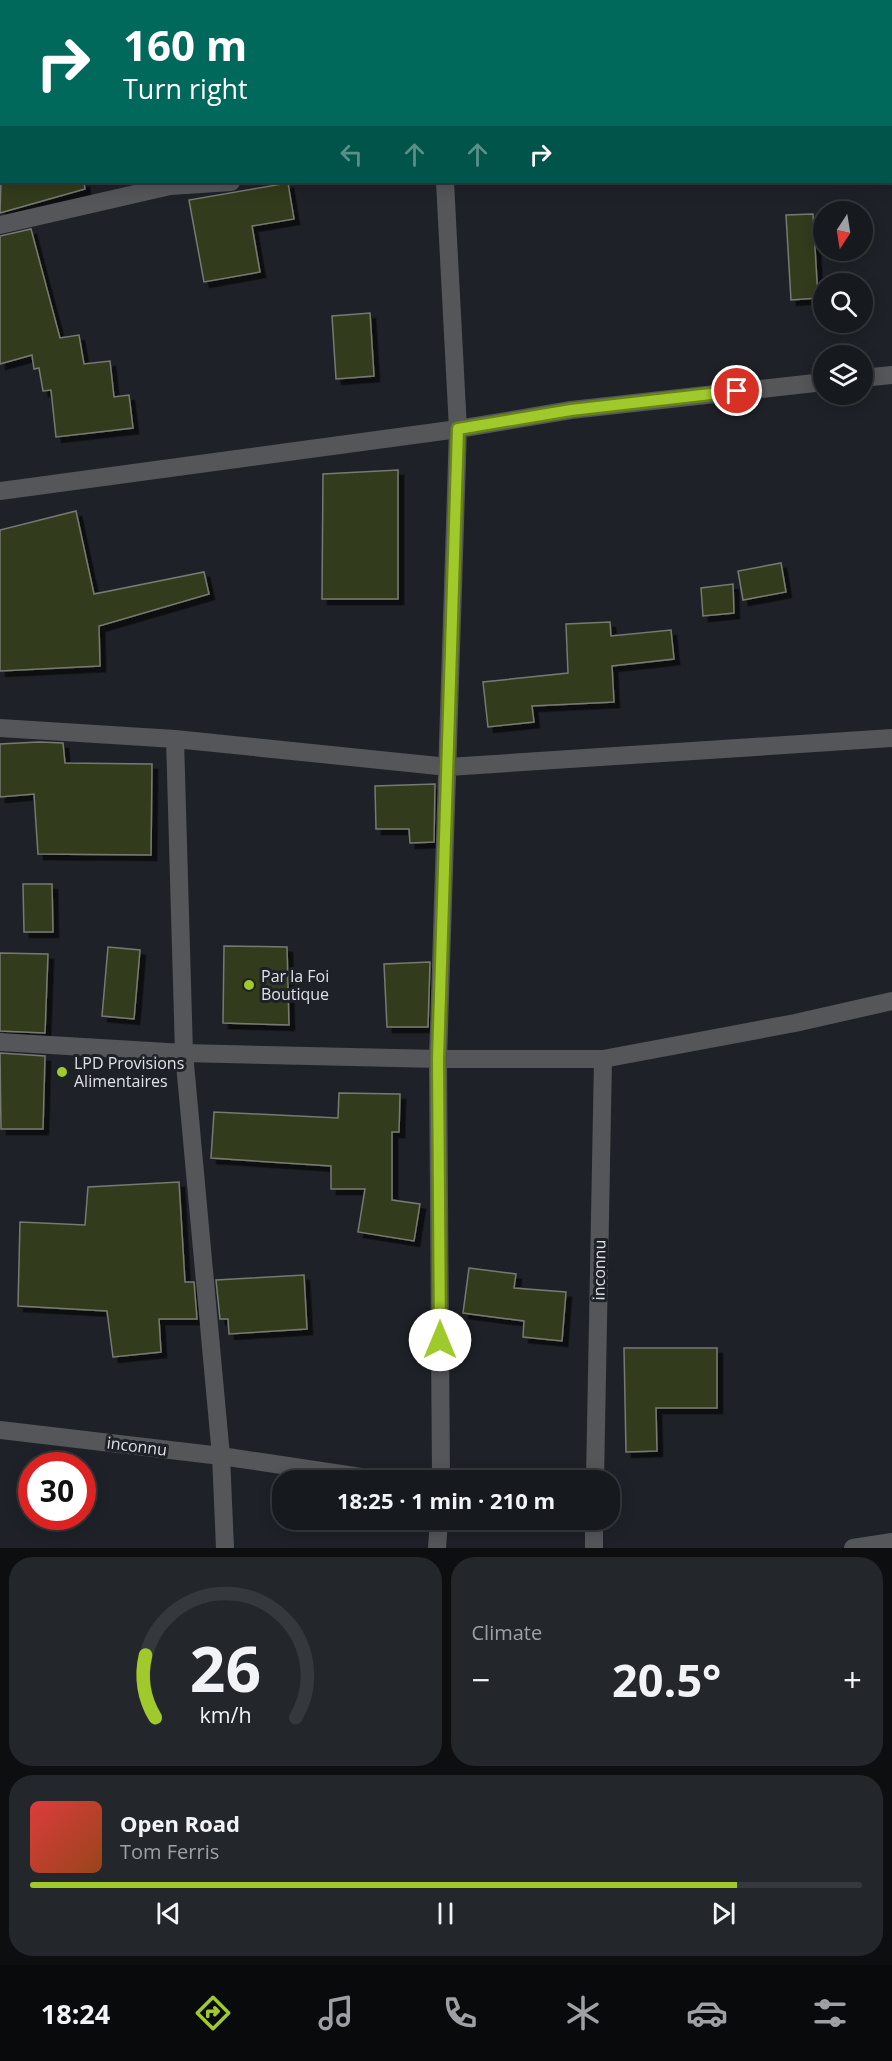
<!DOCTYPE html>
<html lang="en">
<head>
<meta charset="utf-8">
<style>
	:root { --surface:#161a1e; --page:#23272b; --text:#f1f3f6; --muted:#9ea1a4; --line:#35383c; --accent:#a0c92b }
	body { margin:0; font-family:"Open Sans",sans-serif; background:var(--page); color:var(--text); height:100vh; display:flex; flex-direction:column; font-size:22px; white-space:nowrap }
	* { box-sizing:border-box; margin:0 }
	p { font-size:20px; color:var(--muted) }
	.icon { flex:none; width:33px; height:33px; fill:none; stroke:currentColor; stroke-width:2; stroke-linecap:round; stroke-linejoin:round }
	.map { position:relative; height:1548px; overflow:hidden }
	.details { display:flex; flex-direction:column; gap:9px; padding:9px; background:#0c0e10; flex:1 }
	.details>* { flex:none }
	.banner { position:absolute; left:0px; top:0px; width:892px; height:183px; box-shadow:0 3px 15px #0003,0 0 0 2px var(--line); background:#00695c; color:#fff; overflow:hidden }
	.needle { width:39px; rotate:192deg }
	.tools { position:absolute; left:813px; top:201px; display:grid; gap:12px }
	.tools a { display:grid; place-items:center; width:60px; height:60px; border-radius:50%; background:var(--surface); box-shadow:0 3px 15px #0003,0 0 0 2px var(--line); font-size:30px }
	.speed { position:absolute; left:18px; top:1452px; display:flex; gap:12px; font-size:30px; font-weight:700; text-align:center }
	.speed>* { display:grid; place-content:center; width:78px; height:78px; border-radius:50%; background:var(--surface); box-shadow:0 3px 15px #0003,0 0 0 2px var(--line); line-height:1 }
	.speed .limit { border:9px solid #d22; background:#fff; color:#111 }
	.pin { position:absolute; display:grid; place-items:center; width:51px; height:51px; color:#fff; margin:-26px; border:3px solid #fff; border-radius:50%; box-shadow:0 2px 6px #0007 }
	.me { position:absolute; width:66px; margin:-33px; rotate:0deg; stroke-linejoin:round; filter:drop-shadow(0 0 4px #0008) }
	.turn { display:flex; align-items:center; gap:21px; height:126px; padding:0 24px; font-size:27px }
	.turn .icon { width:78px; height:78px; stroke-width:2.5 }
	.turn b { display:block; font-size:42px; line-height:51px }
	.lanes { display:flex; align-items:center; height:57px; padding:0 24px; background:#0003; justify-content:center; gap:30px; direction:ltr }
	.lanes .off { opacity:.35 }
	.big { font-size:45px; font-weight:700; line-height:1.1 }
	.details .card { flex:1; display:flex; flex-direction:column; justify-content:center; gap:9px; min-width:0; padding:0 21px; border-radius:24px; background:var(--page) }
	.details .dial { align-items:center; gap:0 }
	.dial svg { height:156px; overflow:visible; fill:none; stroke:var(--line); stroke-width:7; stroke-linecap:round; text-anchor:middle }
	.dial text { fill:var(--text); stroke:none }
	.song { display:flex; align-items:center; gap:18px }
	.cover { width:72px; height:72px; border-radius:9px; background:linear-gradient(135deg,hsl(0 70% 55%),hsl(20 70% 35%)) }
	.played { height:6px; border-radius:3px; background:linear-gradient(90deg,var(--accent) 85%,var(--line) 85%) }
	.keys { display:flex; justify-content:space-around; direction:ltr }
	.heat { display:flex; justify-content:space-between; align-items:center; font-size:33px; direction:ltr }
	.details .tiles { flex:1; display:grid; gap:9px; grid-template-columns:1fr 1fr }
	.card:last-child { grid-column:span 2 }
	.trip { position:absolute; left:272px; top:1470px; width:348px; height:60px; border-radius:24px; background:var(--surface); box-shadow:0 3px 15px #0003,0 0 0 2px var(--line); font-weight:700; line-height:60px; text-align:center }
	.dock { display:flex; height:96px; justify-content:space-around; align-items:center; background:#090a0c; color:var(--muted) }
	.dock .icon { width:42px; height:42px }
	.dock .on { color:var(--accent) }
	.dock b { font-size:27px; color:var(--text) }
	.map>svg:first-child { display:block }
	.building { fill:#313b1c; stroke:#777a71; stroke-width:1.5; filter:url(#shadow) }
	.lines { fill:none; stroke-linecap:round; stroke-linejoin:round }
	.minor { stroke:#545659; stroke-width:18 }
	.route-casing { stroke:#68831c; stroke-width:15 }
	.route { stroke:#a0c92b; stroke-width:10 }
	.poi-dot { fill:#a0c92b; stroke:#1e2228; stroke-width:2 }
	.labels { text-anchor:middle; stroke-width:6; stroke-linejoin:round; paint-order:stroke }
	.poi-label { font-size:16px; fill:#dfe1e6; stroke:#1e2228; text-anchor:start }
	.street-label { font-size:16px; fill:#dfe1e6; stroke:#1e2228 }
</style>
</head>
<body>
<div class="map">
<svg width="892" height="1548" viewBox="0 0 892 1548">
	<defs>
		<filter id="shadow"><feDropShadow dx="5.5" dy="5.5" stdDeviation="0" flood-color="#0009"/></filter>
	</defs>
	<rect width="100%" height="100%" fill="#1e2228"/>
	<path class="building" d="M 2,148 L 2,182 L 84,182 L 85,189 L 0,213 Z
		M 288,183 L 294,219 L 252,226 L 260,272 L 204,282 L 189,200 Z
		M 813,214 L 818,298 L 791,300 L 786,215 Z
		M 31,229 L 60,338 L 79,335 L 84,364 L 110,361 L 114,397 L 129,395 L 133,428 L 56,437 L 51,390 L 43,391 L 39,368 L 34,369 L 32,355 L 0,364 L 0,236 Z
		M 370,313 L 374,376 L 336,379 L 332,316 Z
		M 398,470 L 398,599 L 322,599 L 323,474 Z
		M 76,511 L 94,594 L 204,572 L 209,594 L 99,626 L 100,666 L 0,671 L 0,530 Z
		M 781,563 L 786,592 L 743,600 L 738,571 Z
		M 733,584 L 734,613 L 703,616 L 701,588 Z
		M 610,622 L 611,636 L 671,630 L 674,659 L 612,666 L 614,702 L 532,706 L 534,722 L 488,727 L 483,682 L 568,673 L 566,624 Z
		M 39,742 L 63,743 L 65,763 L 152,764 L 151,855 L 38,854 L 34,794 L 0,797 L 0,744 Z
		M 435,784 L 434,842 L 410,843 L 409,829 L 376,829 L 375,786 Z
		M 23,884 L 52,884 L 53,932 L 24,932 Z
		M 224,946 L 287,947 L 289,1025 L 223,1023 Z
		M 108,947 L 140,950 L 134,1019 L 102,1016 Z
		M 0,953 L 48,954 L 45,1033 L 0,1031 Z
		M 430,962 L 428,1027 L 387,1027 L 384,964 Z
		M 0,1053 L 45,1056 L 43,1129 L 1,1129 Z
		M 339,1093 L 400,1094 L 399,1132 L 392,1132 L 392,1200 L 420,1204 L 414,1241 L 358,1232 L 365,1189 L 331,1189 L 331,1166 L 211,1158 L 214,1112 L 338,1118 Z
		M 179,1182 L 185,1282 L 194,1282 L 197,1319 L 159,1319 L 161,1352 L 113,1357 L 107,1311 L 18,1306 L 20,1222 L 85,1225 L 88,1187 Z
		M 469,1268 L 516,1274 L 514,1288 L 566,1292 L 562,1341 L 523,1337 L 524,1321 L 463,1313 Z
		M 304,1275 L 307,1329 L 229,1334 L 228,1319 L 220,1319 L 216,1280 Z
		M 624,1348 L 717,1348 L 717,1408 L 656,1408 L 657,1451 L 626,1452 Z"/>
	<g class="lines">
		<path class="minor" d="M 663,2 L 663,0
			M 878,2 L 878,0
			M 0,26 L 2,26
			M 0,225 L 170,186 L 231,182
			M 862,378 L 892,375
			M 0,491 L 458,429 L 571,410 L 824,382
			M 0,728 L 175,739 L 448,767 L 892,738
			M 175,739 L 184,1053 L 221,1456 L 225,1548
			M 0,1042 L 184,1053 L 438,1059 L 603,1059 L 795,1023 L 892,1001
			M 0,1430 L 221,1456 L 381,1480
			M 441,1480 L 438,1059 L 458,429 L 445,182
			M 595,1480 L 603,1059
			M 437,1548 L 439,1520
			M 594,1548 L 594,1520
			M 853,1548 L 892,1542"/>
	</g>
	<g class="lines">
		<g class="route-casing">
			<path id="route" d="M 440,1340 L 438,1059 L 458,429 L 571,410 L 737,391"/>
		</g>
		<use href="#route" class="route"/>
	</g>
	<g class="poi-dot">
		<circle cx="249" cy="985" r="6"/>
		<circle cx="62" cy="1072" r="6"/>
	</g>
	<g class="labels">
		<g class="poi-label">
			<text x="261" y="982">Par la Foi<tspan x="261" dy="18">Boutique</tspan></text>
			<text x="74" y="1069">LPD Provisions<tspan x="74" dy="18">Alimentaires</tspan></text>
		</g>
		<g class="street-label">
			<text transform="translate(599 1270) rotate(-89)" y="6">inconnu</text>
			<text transform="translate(137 1446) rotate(7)" y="6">inconnu</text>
		</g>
	</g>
</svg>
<div class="tools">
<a><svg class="needle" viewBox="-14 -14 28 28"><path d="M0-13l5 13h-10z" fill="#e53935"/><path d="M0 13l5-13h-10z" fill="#9ea1a4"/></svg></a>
<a><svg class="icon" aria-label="search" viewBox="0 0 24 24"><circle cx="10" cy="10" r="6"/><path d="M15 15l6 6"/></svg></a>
<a><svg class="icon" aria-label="layers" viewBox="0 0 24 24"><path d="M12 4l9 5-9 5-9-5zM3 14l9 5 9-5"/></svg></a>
</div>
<div class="speed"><div class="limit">30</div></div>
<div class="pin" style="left:737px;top:391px;background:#d93025"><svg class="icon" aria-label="arrive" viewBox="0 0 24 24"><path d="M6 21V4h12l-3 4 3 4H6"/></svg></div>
<svg class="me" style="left:440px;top:1340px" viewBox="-20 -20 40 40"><circle r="19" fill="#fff"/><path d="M0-13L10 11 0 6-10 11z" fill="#a0c92b"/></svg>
<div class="trip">18:25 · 1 min · 210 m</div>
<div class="banner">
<div class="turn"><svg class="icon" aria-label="right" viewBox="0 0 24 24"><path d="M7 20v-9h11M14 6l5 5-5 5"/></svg><div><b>160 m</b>Turn right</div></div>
<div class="lanes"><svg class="icon off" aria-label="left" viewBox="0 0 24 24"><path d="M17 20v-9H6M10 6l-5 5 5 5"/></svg><svg class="icon off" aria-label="ahead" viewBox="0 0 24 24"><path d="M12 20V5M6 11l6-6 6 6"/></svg><svg class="icon off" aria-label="ahead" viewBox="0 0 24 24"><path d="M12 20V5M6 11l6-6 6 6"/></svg><svg class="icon" aria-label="right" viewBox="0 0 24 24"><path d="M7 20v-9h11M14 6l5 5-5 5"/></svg></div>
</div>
</div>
<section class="details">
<div class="tiles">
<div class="card dial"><svg viewBox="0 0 100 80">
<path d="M14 69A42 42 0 1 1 86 69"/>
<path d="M14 69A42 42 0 0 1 9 37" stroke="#a0c92b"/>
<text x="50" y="56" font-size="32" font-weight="700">26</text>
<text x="50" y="72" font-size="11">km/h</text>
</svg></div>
<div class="card"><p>Climate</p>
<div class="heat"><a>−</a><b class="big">20.5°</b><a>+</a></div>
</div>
<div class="card">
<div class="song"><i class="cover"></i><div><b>Open Road</b><p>Tom Ferris</p></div></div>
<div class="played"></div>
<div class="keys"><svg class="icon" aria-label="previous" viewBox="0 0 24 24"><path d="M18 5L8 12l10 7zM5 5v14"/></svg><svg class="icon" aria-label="pause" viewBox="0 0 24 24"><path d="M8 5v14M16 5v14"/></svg><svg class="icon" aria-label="next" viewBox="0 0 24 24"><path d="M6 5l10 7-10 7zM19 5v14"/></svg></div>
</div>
</div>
</section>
<nav class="dock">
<b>18:24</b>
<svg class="icon on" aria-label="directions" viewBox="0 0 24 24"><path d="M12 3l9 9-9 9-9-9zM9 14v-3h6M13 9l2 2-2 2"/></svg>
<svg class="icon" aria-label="music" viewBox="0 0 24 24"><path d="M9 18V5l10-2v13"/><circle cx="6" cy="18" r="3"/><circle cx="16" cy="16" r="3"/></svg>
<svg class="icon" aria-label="phone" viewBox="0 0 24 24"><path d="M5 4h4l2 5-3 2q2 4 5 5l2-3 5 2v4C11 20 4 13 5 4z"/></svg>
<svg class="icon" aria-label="climate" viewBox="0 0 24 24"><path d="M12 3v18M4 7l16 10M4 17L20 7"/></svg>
<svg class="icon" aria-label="car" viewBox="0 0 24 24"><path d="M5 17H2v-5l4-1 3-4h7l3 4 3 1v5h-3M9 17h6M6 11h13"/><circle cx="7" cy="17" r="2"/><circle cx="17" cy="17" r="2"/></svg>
<svg class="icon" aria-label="filters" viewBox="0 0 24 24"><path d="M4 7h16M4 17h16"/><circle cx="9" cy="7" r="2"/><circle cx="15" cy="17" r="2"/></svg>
</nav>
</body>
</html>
